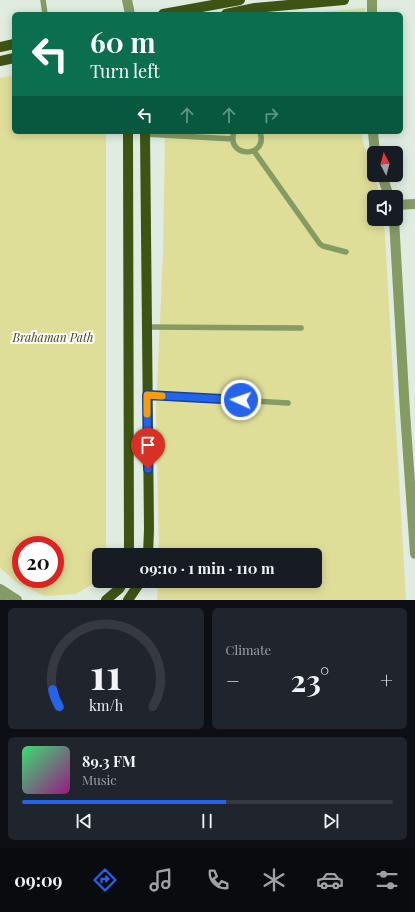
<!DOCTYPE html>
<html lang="en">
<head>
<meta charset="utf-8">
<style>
	:root { --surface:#171b24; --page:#20242c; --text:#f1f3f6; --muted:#9ea1a6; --line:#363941; --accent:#2563eb }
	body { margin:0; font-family:"Playfair Display",serif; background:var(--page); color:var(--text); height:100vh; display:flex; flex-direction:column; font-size:15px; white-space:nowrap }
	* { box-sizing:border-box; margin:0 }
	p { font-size:13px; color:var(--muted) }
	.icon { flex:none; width:22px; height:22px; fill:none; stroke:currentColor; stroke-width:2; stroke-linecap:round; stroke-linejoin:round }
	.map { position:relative; height:600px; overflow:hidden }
	.sheet { display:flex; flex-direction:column; gap:8px; padding:8px; background:#0d0f14; flex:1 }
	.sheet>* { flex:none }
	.hud { position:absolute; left:12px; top:12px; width:391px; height:122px; border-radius:6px; box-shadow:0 2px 10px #0003; background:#0b6e4f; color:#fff; overflow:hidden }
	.needle { width:26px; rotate:354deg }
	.controls { position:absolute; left:367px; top:146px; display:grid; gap:8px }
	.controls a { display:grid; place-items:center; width:36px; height:36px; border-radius:6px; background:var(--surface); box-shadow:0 2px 10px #0003; font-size:20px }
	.speed { position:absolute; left:12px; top:536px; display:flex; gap:8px; font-size:20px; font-weight:700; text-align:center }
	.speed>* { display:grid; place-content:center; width:52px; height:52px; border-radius:50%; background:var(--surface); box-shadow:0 2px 10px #0003; line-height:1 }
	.speed .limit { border:6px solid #d22; background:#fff; color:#111 }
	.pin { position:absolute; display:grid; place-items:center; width:34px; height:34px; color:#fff; margin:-41px -17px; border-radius:50% 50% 50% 0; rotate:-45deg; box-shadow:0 0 4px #0007 }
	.pin .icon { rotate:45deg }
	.me { position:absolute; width:44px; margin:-22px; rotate:273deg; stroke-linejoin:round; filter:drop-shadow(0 0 3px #0008) }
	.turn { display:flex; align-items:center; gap:14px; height:84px; padding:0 12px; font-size:18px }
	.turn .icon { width:52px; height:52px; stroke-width:2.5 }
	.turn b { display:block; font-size:28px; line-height:34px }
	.lanes { display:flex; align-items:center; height:38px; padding:0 12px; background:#0003; justify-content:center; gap:20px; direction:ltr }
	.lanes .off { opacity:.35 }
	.big { font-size:30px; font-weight:700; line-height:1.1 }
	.sheet .tile { flex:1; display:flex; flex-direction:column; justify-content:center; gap:6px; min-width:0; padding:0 14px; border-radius:6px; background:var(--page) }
	.sheet .dial { align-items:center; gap:0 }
	.dial svg { height:104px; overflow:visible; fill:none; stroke:var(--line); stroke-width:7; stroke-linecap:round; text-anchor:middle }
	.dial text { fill:var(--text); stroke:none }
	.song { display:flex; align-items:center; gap:12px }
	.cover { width:48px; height:48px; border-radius:6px; background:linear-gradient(135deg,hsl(140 70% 55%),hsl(310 70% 35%)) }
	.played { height:4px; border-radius:2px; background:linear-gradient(90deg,var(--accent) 55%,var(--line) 55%) }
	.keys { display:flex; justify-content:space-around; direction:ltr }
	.heat { display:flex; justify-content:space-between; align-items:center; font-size:22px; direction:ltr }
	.sheet .tiles { flex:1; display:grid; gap:8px; grid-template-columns:1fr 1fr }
	.tile:last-child { grid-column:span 2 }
	.trip { position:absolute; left:92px; top:548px; width:230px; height:40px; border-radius:6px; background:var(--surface); box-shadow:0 2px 10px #0003; font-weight:700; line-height:40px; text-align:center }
	.menu { display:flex; height:64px; justify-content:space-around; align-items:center; background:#090b0e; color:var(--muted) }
	.menu .icon { width:28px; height:28px }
	.menu .selected { color:var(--accent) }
	.menu b { font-size:18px; color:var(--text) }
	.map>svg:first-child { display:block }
	.green { fill:#dfde99; fill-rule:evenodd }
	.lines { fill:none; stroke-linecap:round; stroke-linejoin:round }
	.service { stroke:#849b64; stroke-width:5.5 }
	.minor { stroke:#849b64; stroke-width:10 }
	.primary { stroke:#3e5415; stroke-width:10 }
	.route-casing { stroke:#184099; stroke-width:10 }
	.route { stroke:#2563eb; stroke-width:7 }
	.slow { stroke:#f59e0b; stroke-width:7 }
	.labels { text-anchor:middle; stroke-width:4; stroke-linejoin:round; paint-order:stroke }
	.park-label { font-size:12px; font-style:italic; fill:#45441a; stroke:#fff }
</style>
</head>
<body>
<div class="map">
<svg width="415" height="600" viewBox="0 0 415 600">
	<rect width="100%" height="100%" fill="#e0ece0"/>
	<path class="green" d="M 365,8 L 365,14 L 301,14 Z
		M 14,75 L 14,132 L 106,132 L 106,555 L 99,555 L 99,573 L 94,583 L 76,594 L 45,596 L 19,584 L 0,568 L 0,78 ZM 21,545 L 55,545 L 55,579 L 21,579 Z
		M 165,132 L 362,132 L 362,139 L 381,197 L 374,197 L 374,219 L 384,219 L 406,600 L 157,600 L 158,581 L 315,581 L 315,555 L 159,555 L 156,408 L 163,252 Z"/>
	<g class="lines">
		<path class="service" d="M 43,0 L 45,14
			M 234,132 C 225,158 269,159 260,132
			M 145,134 L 233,139
			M 254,151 L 320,244 L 323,246 L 346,252
			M 147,327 L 301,328
			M 147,395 L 288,403"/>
		<path class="minor" d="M 127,0 L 130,14
			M 372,0 L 372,14
			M 373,132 L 375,153
			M 382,175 L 389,197
			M 396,205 L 415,204
			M 394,219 L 405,412 L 415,554
			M 0,589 L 17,600
			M 0,598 L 2,600"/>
		<path class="primary" d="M 163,14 L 240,0
			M 226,14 L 255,8 L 344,0
			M 0,47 L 14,44
			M 0,61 L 14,58
			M 128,132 L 129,555
			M 145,132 L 149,529 L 148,555
			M 106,600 L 119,589 L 124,581
			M 128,600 L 141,581"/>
	</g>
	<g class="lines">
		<g class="route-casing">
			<path id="route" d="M 148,469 L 147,395 L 241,400"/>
		</g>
		<use href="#route" class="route"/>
		<path class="slow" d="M 147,414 L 147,395 L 162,396"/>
	</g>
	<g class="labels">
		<g class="park-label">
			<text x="53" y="342">Brahaman Path</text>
		</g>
	</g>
</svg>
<div class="controls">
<a><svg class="needle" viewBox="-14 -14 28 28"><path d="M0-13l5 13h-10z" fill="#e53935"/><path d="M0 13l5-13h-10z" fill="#9ea1a6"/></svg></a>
<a><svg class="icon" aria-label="sound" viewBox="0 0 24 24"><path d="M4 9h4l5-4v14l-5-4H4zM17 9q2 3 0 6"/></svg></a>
</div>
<div class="speed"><div class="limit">20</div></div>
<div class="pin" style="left:148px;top:469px;background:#d93025"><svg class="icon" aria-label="arrive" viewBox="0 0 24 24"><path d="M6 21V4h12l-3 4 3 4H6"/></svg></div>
<svg class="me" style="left:241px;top:400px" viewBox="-20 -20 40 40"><circle r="17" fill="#2563eb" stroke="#fff" stroke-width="3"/><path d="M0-11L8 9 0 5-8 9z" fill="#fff"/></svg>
<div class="trip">09:10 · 1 min · 110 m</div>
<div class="hud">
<div class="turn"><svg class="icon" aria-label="left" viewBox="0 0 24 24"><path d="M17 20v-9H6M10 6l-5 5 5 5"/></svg><div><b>60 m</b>Turn left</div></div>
<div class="lanes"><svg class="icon" aria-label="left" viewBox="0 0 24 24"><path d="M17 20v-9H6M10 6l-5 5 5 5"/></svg><svg class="icon off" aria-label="ahead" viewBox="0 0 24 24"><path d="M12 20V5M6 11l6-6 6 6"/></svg><svg class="icon off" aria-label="ahead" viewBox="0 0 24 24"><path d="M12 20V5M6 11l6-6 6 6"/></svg><svg class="icon off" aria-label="right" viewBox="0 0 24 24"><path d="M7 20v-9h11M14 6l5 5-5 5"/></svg></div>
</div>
</div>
<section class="sheet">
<div class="tiles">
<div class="tile dial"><svg viewBox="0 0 100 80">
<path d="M14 69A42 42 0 1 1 86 69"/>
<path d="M14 69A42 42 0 0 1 9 56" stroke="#2563eb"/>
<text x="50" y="56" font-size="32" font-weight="700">11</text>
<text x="50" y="72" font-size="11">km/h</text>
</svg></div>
<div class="tile"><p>Climate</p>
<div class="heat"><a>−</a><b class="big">23°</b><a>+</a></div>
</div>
<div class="tile">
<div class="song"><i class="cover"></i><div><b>89.3 FM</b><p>Music</p></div></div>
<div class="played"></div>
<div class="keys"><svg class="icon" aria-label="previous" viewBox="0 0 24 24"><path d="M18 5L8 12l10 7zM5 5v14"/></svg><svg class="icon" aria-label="pause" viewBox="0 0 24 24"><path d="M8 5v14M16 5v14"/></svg><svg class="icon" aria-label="next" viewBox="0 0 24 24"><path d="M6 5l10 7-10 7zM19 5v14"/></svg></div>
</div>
</div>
</section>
<nav class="menu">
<b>09:09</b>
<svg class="icon selected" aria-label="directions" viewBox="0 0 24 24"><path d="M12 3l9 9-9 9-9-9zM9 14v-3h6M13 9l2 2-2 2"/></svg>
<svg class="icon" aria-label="music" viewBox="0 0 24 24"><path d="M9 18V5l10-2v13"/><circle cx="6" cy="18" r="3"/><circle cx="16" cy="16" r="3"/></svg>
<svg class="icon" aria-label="phone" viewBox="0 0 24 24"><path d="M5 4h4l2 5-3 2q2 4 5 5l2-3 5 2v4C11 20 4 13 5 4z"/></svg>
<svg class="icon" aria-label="climate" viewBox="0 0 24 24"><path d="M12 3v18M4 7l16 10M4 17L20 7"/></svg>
<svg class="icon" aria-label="car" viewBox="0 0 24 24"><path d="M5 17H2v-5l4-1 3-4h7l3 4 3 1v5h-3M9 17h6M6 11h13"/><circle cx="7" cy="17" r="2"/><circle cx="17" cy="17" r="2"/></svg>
<svg class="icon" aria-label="filters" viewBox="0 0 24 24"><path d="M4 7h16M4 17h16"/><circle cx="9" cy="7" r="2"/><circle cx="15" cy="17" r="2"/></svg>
</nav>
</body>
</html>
